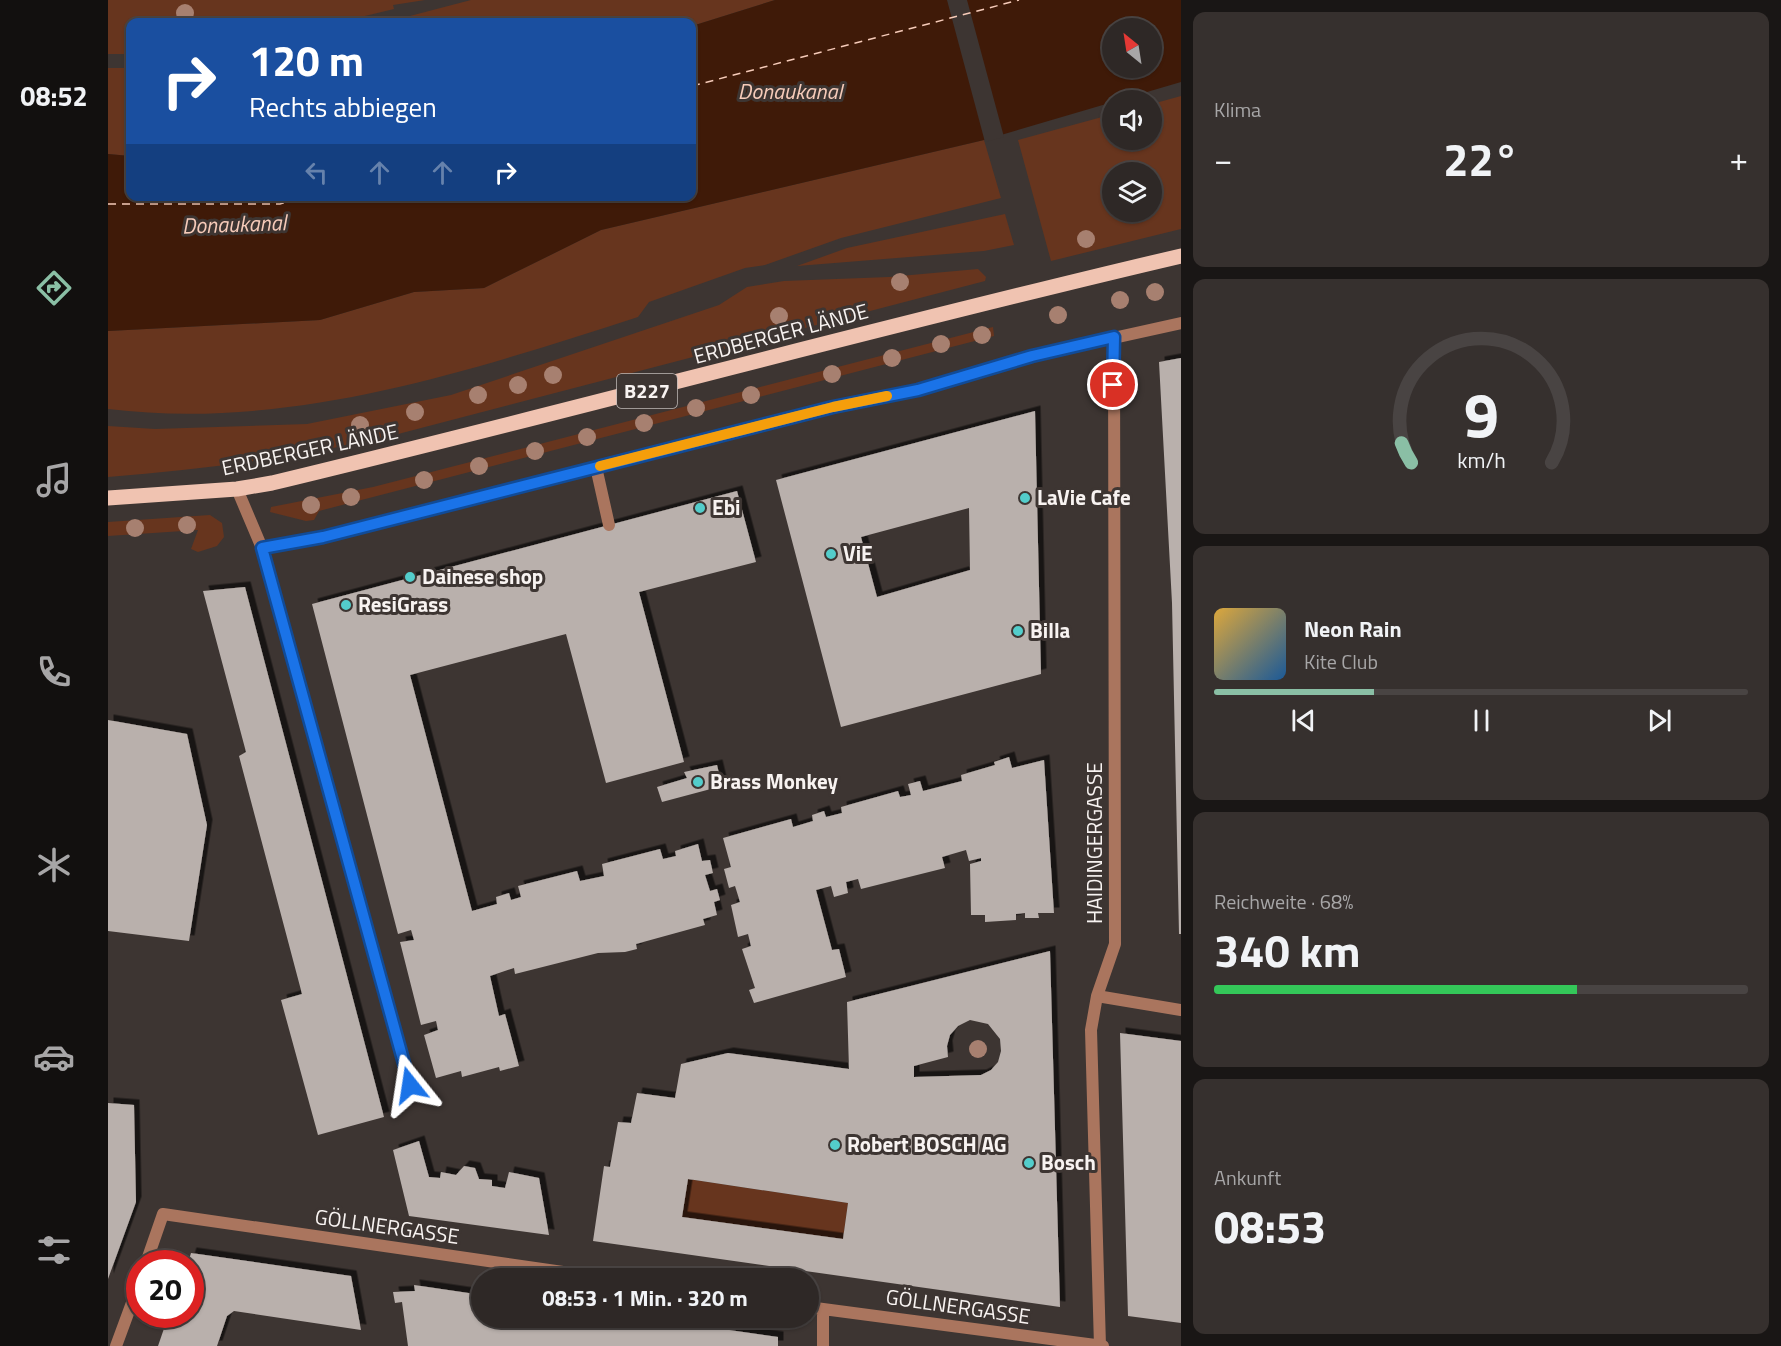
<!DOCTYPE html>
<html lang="de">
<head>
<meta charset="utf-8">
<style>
	:root { --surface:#2e2826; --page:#36302e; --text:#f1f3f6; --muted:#a7a6a7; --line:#494443; --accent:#8abfa5 }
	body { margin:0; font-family:"Titillium Web",sans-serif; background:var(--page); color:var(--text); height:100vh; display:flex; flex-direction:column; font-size:22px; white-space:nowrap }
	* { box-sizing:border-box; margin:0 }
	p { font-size:20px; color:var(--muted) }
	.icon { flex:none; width:33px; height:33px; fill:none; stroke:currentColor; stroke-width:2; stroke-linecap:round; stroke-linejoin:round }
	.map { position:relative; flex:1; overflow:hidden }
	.details { display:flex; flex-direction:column; gap:12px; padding:12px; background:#191615; width:600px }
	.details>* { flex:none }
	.top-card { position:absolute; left:18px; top:18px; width:570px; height:183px; border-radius:12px; box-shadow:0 2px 4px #0004,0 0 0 2px var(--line); background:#1a4fa0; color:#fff; overflow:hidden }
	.needle { width:39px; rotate:330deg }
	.tools { position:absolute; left:994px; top:18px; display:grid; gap:12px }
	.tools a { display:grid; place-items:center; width:60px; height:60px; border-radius:50%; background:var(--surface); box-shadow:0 2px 4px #0004,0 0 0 2px var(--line); font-size:30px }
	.speed { position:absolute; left:18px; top:1250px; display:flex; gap:12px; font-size:30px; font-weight:700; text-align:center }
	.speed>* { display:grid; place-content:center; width:78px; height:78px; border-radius:50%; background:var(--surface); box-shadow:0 2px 4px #0004,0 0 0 2px var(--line); line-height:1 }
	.speed .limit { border:9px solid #d22; background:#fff; color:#111 }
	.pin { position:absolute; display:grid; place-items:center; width:51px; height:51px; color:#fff; margin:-26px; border:3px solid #fff; border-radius:50%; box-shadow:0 2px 6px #0007 }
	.me { position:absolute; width:66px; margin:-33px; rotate:345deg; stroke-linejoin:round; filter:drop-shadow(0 0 4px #0008) }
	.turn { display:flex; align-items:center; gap:21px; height:126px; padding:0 24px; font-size:27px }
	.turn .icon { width:78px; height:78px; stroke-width:2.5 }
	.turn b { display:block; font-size:42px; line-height:51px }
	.lanes { display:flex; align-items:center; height:57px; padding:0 24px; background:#0003; justify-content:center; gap:30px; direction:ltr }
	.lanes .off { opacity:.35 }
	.big { font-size:45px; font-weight:700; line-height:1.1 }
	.details .tile { flex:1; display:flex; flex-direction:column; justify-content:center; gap:9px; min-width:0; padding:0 21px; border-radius:12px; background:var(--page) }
	.details .dial { align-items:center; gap:0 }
	.dial svg { height:156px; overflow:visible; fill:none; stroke:var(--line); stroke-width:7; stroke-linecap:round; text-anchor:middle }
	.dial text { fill:var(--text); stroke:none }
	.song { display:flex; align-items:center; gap:18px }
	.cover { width:72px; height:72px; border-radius:9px; background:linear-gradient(135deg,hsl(40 70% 55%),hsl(210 70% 35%)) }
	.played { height:6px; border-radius:3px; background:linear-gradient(90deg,var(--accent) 30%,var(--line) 30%) }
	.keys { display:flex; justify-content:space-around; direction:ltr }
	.heat { display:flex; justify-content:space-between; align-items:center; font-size:33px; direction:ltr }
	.charge { height:9px; border-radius:4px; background:linear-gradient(90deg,#34c759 68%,var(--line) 0) }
	.trip { position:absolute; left:363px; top:1268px; width:348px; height:60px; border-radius:30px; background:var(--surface); box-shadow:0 2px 4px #0004,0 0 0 2px var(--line); font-weight:700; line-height:60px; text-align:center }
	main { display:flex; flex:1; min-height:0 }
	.tabs { display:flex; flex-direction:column; width:108px; justify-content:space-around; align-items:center; background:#12100f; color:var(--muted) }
	.tabs .icon { width:42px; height:42px }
	.tabs .on { color:var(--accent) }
	.tabs b { font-size:27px; color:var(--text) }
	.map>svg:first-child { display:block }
	.green { fill:#67351e; fill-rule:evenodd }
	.water { fill:#3f1a08; fill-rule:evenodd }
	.pier { fill:#3d3532 }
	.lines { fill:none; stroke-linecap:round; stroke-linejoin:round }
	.ferry { stroke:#f6cbb9; stroke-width:1.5; stroke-dasharray:8 6; stroke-linecap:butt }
	.building { fill:#b9b0ac; fill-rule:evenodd; filter:url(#shadow) }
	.lane { stroke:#aa755e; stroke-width:12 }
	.street { stroke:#aa755e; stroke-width:12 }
	.primary { stroke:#f0c3b1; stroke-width:15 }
	.tree { fill:#a78070 }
	.route-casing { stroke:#114b97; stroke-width:15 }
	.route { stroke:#1a73e8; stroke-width:10 }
	.slow { stroke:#f59e0b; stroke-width:10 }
	.poi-dot { fill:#53cdcb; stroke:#3d3532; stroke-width:2 }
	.labels { text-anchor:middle; stroke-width:6; stroke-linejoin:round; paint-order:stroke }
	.shield { fill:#3d3532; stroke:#c0bab8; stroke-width:1.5 }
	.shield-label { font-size:20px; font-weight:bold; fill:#f8f3f1 }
	.street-label { font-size:21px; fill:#f8f3f1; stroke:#3d3532 }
	.poi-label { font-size:21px; font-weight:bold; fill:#f8f3f1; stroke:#3d3532; text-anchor:start }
	.water-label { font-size:22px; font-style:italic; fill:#f6cbb9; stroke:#3d3532 }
</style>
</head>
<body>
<main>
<nav class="tabs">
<b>08:52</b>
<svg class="icon on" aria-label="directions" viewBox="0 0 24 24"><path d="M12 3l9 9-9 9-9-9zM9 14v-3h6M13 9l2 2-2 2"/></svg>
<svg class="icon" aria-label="music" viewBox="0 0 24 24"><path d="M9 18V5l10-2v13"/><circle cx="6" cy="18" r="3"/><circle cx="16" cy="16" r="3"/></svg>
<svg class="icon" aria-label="phone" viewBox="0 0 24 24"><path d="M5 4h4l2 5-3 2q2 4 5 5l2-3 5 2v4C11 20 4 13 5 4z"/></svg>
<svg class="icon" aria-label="climate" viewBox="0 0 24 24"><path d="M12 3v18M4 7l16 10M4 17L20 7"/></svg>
<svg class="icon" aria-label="car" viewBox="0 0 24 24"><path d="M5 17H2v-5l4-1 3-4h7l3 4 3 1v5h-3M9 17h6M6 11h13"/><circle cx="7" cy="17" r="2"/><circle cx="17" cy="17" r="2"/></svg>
<svg class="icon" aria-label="filters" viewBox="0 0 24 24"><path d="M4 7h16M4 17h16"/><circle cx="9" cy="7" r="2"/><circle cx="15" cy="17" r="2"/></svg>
</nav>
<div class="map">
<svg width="1073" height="1346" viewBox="0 0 1073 1346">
	<defs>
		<filter id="shadow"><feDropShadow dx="5.5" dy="-5.5" stdDeviation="0" flood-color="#0009"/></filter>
	</defs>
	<rect width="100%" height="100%" fill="#3d3532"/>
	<path class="green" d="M 0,0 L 317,0 L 285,5 L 286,9 L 232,22 L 22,22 L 22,54 L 0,54 Z
		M 363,0 L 667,0 L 584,26 L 584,22 L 279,22 Z
		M 0,68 L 22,68 L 22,156 L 0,154 Z
		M 1073,96 L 1073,229 L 943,261 L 910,140 L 1005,114 L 1005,140 L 1044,140 L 1044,104 ZM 1005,172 L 1044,172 L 1044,212 L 1005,212 Z
		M 876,140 L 893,198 L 733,238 L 657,265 L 637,268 L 541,302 L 530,317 C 359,372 182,431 0,409 L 0,331 L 212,320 L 306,292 L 376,288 L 493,230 Z
		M 897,214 L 906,245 L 876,251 L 689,266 L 739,248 Z
		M 870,269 L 878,277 L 877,281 L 271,439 C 181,458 92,470 0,477 L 0,426 L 47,429 L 199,424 L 343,395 L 611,305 L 639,287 L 676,281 L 781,277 Z
		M 885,327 L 886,336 L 211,511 L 206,520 L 198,521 L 162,512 L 163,507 L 265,487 Z
		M 102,515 L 114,523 L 116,537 L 109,546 L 90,552 L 83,549 L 90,530 L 0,536 L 0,522 Z
		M 580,1179 L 740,1203 L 735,1239 L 574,1217 Z"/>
	<path class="water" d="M 667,0 L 1073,0 L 1073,82 L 876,140 L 493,230 L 376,288 L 306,292 L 212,320 L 0,331 L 0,154 L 22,156 L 22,196 L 584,196 L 584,26 ZM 1005,28 L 1044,28 L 1044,68 L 1005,68 Z"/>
	<path class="pier" d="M 839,0 L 859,0 L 896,137 L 877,142 Z"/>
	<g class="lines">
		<path class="ferry" d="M 584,86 L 911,0
			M 0,204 L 172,204 L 199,196"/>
	</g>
	<path class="building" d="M 1073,358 L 1073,934 L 1071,934 L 1064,603 L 1051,362 Z
		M 927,411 L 933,674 L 733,727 L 668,480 ZM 861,508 L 862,570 L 769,597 L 753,537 Z
		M 629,491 L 648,562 L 531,592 L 576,762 L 498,783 L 458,634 L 302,675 L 364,911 L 389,904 L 388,897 L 401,893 L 403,900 L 413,897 L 410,886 L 469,871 L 472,881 L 496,876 L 494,864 L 552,849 L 555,859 L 568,856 L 567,851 L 590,844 L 594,861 L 602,860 L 605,873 L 597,875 L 602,891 L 609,889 L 612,900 L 606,902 L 609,915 L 595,919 L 597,925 L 528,944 L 529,949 L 517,952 L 490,953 L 407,974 L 406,968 L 382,976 L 391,1016 L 397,1014 L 411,1066 L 392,1071 L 391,1067 L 354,1077 L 353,1071 L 328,1078 L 316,1035 L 330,1030 L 328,1021 L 313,1025 L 292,942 L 306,940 L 303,930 L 290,934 L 204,604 Z
		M 137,587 L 276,1117 L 210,1135 L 173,1000 L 194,994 L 131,756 L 138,752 L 95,591 Z
		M 0,720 L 79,734 L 99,825 L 81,941 L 0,931 Z
		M 901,757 L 904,768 L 936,760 L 946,913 L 930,913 L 931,918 L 917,918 L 917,913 L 908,914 L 908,920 L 877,922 L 877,915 L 863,915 L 862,864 L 873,861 L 873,858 L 861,861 L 858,850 L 834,857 L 837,868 L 753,889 L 750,879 L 738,882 L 740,893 L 726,897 L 723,886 L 708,890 L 724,950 L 731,949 L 738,977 L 646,1003 L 641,990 L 647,988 L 634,949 L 643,946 L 640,934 L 630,937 L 623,905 L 632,902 L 627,886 L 621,888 L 616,869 L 623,867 L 615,838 L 683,819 L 685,827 L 705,821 L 704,815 L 716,811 L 718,817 L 734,813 L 733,807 L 790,791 L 792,797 L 803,795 L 800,784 L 812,781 L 815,791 L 854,781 L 853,775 L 887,765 L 886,762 Z
		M 609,765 L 614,786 L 554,802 L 549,787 L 579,778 L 576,772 Z
		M 942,951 L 952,1307 L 485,1241 L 496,1166 L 502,1167 L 510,1122 L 523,1123 L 529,1093 L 567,1098 L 573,1064 L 620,1053 L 741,1069 L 739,1002 ZM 862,1020 L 880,1024 L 892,1039 L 893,1051 L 890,1062 L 883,1070 L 873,1075 L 806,1077 L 806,1066 L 840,1057 L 839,1046 L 842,1035 L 850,1026 ZM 580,1179 L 740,1203 L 735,1239 L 574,1217 Z
		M 1012,1033 L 1073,1041 L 1073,1323 L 1020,1316 Z
		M 0,1103 L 26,1105 L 28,1202 L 0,1279 Z
		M 311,1141 L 321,1177 L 332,1178 L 333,1172 L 348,1175 L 356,1166 L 367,1168 L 371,1179 L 384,1180 L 384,1186 L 397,1188 L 401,1172 L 431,1178 L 441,1235 L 301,1216 L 285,1150 Z
		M 83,1253 L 243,1276 L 253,1330 L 126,1311 L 119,1316 L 109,1346 L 50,1346 L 61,1314 L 82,1314 L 82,1263 L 80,1263 Z
		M 306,1285 L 374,1295 L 374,1317 L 531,1317 L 670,1337 L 670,1346 L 300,1346 L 294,1302 L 287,1303 L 285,1292 L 307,1291 Z"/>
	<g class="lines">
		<path class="lane" d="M 488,467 L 501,525
			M 129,489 L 154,548 L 215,537 L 725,407 L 810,390 L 924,356 L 1073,323
			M 154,548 L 302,1085"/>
		<path class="street" d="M 989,996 L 1073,1010
			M 38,1263 L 55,1214 L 497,1278
			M 700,1307 L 995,1346
			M 715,1309 L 715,1346
			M 8,1346 L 32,1281
			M 992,1346 L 983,1030 L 989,996 L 1007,944 L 1006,337"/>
		<path class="primary" d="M 0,498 L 129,489 L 164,483 C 468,410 769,327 1073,256"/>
	</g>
	<g class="tree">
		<circle cx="77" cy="13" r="9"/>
		<circle cx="978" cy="239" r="9"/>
		<circle cx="792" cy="282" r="9"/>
		<circle cx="1047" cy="292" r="9"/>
		<circle cx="1012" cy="300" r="9"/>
		<circle cx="950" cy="315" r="9"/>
		<circle cx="671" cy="316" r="9"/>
		<circle cx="874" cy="335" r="9"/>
		<circle cx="833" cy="344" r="9"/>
		<circle cx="784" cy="358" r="9"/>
		<circle cx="724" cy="374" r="9"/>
		<circle cx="445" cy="375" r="9"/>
		<circle cx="410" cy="385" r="9"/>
		<circle cx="370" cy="395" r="9"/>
		<circle cx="643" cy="395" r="9"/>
		<circle cx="588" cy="408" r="9"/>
		<circle cx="307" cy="412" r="9"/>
		<circle cx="536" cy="423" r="9"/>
		<circle cx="252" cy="425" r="9"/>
		<circle cx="479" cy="437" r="9"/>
		<circle cx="427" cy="451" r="9"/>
		<circle cx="371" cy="466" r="9"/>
		<circle cx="316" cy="480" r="9"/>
		<circle cx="243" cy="497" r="9"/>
		<circle cx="203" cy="505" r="9"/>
		<circle cx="79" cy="525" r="9"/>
		<circle cx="27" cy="528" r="9"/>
		<circle cx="870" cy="1049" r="9"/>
	</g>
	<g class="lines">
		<g class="route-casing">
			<path id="route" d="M 302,1085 L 154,548 L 215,537 L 725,407 L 810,390 L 924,356 L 1006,337 L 1005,385"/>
		</g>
		<use href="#route" class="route"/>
		<path class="slow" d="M 492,466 L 725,407 L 779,396"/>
	</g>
	<g class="poi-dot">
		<circle cx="917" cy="498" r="6"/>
		<circle cx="592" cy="508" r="6"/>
		<circle cx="723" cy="554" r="6"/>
		<circle cx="302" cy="577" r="6"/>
		<circle cx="238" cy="605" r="6"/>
		<circle cx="910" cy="631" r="6"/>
		<circle cx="590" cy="782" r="6"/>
		<circle cx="727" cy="1145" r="6"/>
		<circle cx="921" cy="1163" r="6"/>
	</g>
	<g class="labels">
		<rect class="shield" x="509" y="374" width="60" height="34" rx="4.5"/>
		<g class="shield-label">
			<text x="539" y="398">B227</text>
		</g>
		<g class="street-label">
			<text transform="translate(673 334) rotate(-15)" y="7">ERDBERGER LÄNDE</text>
			<text transform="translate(202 450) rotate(-12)" y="7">ERDBERGER LÄNDE</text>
			<text transform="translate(987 843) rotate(-90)" y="7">HAIDINGERGASSE</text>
			<text transform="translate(279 1227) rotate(8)" y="7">GÖLLNERGASSE</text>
			<text transform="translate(850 1307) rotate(8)" y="7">GÖLLNERGASSE</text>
		</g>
		<g class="poi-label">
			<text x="929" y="505">LaVie Cafe</text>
			<text x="604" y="515">Ebi</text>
			<text x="735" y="561">ViE</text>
			<text x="314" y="584">Dainese shop</text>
			<text x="250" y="612">ResiGrass</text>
			<text x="922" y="638">Billa</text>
			<text x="602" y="789">Brass Monkey</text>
			<text x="739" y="1152">Robert BOSCH AG</text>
			<text x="933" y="1170">Bosch</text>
		</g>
		<g class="water-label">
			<text x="682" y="99">Donaukanal</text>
			<text transform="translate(126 224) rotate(-2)" y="8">Donaukanal</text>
		</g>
	</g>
</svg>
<div class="tools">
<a><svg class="needle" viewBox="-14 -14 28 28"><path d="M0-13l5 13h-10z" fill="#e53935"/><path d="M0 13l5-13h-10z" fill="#a7a6a7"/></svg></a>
<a><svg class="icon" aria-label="sound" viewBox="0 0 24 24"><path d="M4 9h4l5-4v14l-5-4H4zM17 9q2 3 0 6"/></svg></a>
<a><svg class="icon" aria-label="layers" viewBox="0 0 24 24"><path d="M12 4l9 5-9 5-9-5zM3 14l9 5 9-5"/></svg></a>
</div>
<div class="speed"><div class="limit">20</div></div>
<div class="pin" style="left:1005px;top:385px;background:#d93025"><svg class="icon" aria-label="arrive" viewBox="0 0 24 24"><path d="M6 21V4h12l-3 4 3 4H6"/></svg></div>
<svg class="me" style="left:302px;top:1085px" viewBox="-20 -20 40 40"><path d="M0-17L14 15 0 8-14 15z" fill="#1a73e8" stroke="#fff" stroke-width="4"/></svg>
<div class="trip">08:53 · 1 Min. · 320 m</div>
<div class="top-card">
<div class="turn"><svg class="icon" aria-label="right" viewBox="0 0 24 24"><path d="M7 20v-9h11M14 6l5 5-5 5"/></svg><div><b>120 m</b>Rechts abbiegen</div></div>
<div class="lanes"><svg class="icon off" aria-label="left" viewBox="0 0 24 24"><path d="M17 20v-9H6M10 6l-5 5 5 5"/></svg><svg class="icon off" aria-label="ahead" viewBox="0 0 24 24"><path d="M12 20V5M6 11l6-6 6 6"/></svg><svg class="icon off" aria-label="ahead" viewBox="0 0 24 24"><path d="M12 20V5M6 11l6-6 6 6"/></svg><svg class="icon" aria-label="right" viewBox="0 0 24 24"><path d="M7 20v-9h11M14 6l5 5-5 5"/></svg></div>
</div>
</div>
<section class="details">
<div class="tile"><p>Klima</p>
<div class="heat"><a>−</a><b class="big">22°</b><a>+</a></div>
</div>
<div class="tile dial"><svg viewBox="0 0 100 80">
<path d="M14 69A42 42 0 1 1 86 69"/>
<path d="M14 69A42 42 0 0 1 9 59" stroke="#8abfa5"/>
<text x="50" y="56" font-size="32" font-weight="700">9</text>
<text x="50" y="72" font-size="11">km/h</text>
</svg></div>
<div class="tile">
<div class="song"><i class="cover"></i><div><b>Neon Rain</b><p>Kite Club</p></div></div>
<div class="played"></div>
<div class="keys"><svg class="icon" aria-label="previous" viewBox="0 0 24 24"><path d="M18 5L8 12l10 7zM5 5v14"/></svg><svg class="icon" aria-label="pause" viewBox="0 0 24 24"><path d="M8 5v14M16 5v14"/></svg><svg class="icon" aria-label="next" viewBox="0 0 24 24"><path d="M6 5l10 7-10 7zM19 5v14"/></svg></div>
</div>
<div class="tile"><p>Reichweite · 68%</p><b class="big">340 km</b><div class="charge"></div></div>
<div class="tile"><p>Ankunft</p><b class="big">08:53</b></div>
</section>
</main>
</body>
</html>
